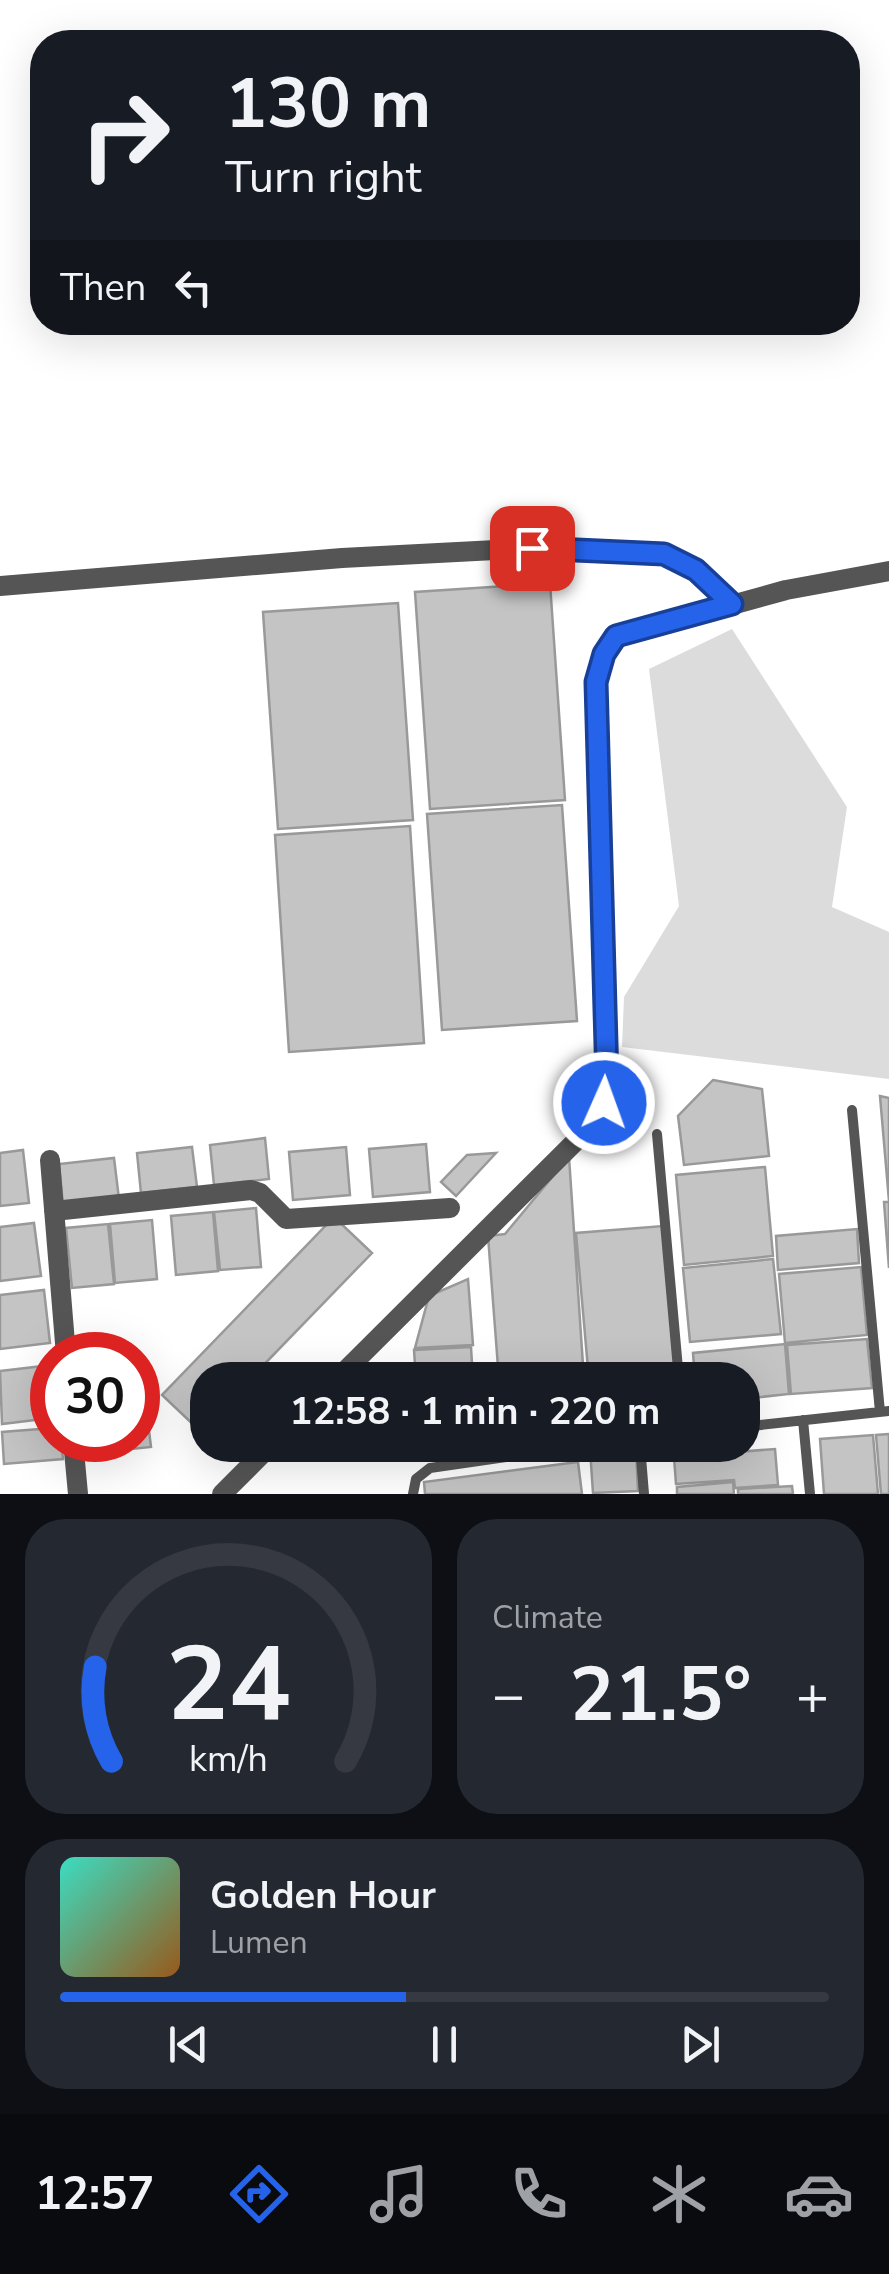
<!DOCTYPE html>
<html lang="en">
<head>
<meta charset="utf-8">
<style>
	:root { --surface:#171b24; --page:#242831; --text:#f1f3f6; --muted:#9ea1a6; --line:#363941; --accent:#2563eb }
	body { margin:0; font-family:"Nunito Sans",sans-serif; background:var(--page); color:var(--text); height:100vh; display:flex; flex-direction:column; font-size:38px; white-space:nowrap }
	* { box-sizing:border-box; margin:0 }
	p { font-size:32px; color:var(--muted) }
	.icon { flex:none; width:55px; height:55px; fill:none; stroke:currentColor; stroke-width:2; stroke-linecap:round; stroke-linejoin:round }
	.map { position:relative; height:1494px; overflow:hidden }
	.sheet { display:flex; flex-direction:column; gap:25px; padding:25px; background:#0d0f14; flex:1 }
	.sheet>* { flex:none }
	.guide { position:absolute; left:30px; top:30px; width:830px; height:305px; border-radius:40px; box-shadow:0 10px 40px #0002; background:#171b24; color:var(--text); overflow:hidden }
	.speed { position:absolute; left:30px; top:1332px; display:flex; gap:20px; font-size:50px; font-weight:700; text-align:center }
	.speed>* { display:grid; place-content:center; width:130px; height:130px; border-radius:50%; background:var(--surface); box-shadow:0 10px 40px #0002; line-height:1 }
	.speed .limit { border:15px solid #d22; background:#fff; color:#111 }
	.pin { position:absolute; display:grid; place-items:center; width:85px; height:85px; color:#fff; margin:-42px; border-radius:20px; box-shadow:0 5px 15px #0006 }
	.me { position:absolute; width:110px; margin:-55px; rotate:2deg; stroke-linejoin:round; filter:drop-shadow(0 0 8px #0008) }
	.turn { display:flex; align-items:center; gap:35px; height:210px; padding:0 30px; font-size:45px }
	.turn .icon { width:130px; height:130px; stroke-width:2.5 }
	.turn b { display:block; font-size:70px; line-height:85px }
	.then { display:flex; align-items:center; height:95px; padding:0 30px; background:#0003; gap:20px; font-size:38px }
	.big { font-size:75px; font-weight:700; line-height:1.1 }
	.sheet .widget { flex:1; display:flex; flex-direction:column; justify-content:center; gap:15px; min-width:0; padding:0 35px; border-radius:40px; background:var(--page) }
	.sheet .dial { align-items:center; gap:0 }
	.dial svg { height:260px; overflow:visible; fill:none; stroke:var(--line); stroke-width:7; stroke-linecap:round; text-anchor:middle }
	.dial text { fill:var(--text); stroke:none }
	.song { display:flex; align-items:center; gap:30px }
	.cover { width:120px; height:120px; border-radius:15px; background:linear-gradient(135deg,hsl(170 70% 55%),hsl(30 70% 35%)) }
	.played { height:10px; border-radius:5px; background:linear-gradient(90deg,var(--accent) 45%,var(--line) 45%) }
	.keys { display:flex; justify-content:space-around; direction:ltr }
	.heat { display:flex; justify-content:space-between; align-items:center; font-size:55px; direction:ltr }
	.sheet .tiles { flex:1; display:grid; gap:25px; grid-template-columns:1fr 1fr }
	.widget:last-child { grid-column:span 2 }
	.trip { position:absolute; left:190px; top:1362px; width:570px; height:100px; border-radius:40px; background:var(--surface); box-shadow:0 10px 40px #0002; font-weight:700; line-height:100px; text-align:center }
	.menu { display:flex; height:160px; justify-content:space-around; align-items:center; background:#090b0e; color:var(--muted) }
	.menu .icon { width:70px; height:70px }
	.menu .active { color:var(--accent) }
	.menu b { font-size:45px; color:var(--text) }
	.map>svg:first-child { display:block }
	.green { fill:#dcdcdc }
	.building { fill:#c4c4c4; stroke:#999; stroke-width:2.5 }
	.lines { fill:none; stroke-linecap:round; stroke-linejoin:round }
	.lane { stroke:#555; stroke-width:10 }
	.street { stroke:#555; stroke-width:20 }
	.route-casing { stroke:#184099; stroke-width:25 }
	.route { stroke:#2563eb; stroke-width:18 }
</style>
</head>
<body>
<div class="map">
<svg width="889" height="1494" viewBox="0 0 889 1494">
	<rect width="100%" height="100%" fill="#fff"/>
	<path class="green" d="M 732,629 L 847,807 L 832,907 L 889,932 L 889,1079 L 622,1047 L 624,997 L 679,906 L 649,669 Z"/>
	<path class="building" d="M 550,583 L 565,800 L 430,809 L 415,592 Z
		M 398,603 L 413,820 L 278,829 L 263,612 Z
		M 562,805 L 577,1021 L 442,1030 L 427,814 Z
		M 410,826 L 424,1043 L 289,1052 L 275,835 Z
		M 713,1080 L 762,1089 L 769,1156 L 684,1165 L 678,1116 Z
		M 880,1096 L 889,1098 L 889,1201 Z
		M 265,1138 L 269,1179 L 214,1185 L 210,1145 Z
		M 426,1144 L 430,1192 L 373,1197 L 369,1149 Z
		M 192,1147 L 197,1187 L 141,1193 L 137,1153 Z
		M 346,1147 L 350,1195 L 293,1200 L 289,1152 Z
		M 23,1150 L 29,1203 L 0,1206 L 0,1153 Z
		M 496,1153 L 456,1196 L 441,1182 L 467,1155 Z
		M 569,1157 L 584,1380 L 499,1380 L 488,1236 L 505,1234 Z
		M 114,1158 L 119,1199 L 63,1205 L 59,1164 Z
		M 765,1167 L 773,1256 L 684,1265 L 676,1175 Z
		M 884,1202 L 889,1202 L 889,1268 Z
		M 256,1208 L 261,1267 L 220,1270 L 214,1212 Z
		M 213,1212 L 218,1271 L 176,1275 L 171,1216 Z
		M 334,1217 L 372,1253 L 249,1380 L 208,1380 L 208,1423 L 200,1431 L 162,1395 Z
		M 152,1220 L 157,1279 L 115,1283 L 110,1224 Z
		M 34,1223 L 41,1276 L 0,1281 L 0,1227 Z
		M 108,1224 L 114,1284 L 72,1288 L 66,1228 Z
		M 663,1226 L 676,1380 L 589,1380 L 576,1233 Z
		M 857,1229 L 859,1263 L 778,1270 L 776,1236 Z
		M 773,1259 L 781,1334 L 690,1342 L 683,1268 Z
		M 861,1267 L 867,1335 L 785,1343 L 779,1274 Z
		M 468,1279 L 473,1345 L 415,1348 L 429,1296 Z
		M 44,1290 L 50,1343 L 0,1349 L 0,1295 Z
		M 867,1339 L 872,1388 L 791,1394 L 787,1345 Z
		M 785,1344 L 789,1394 L 742,1399 L 742,1380 L 695,1380 L 693,1353 Z
		M 471,1347 L 473,1380 L 416,1380 L 414,1350 Z
		M 52,1365 L 52,1418 L 2,1424 L 0,1371 Z
		M 138,1365 L 141,1365 L 151,1447 L 93,1453 L 91,1440 L 138,1440 Z
		M 52,1428 L 52,1440 L 61,1440 L 63,1459 L 4,1464 L 2,1432 Z
		M 889,1434 L 889,1494 L 881,1494 L 876,1435 Z
		M 873,1435 L 878,1494 L 824,1494 L 820,1439 Z
		M 636,1447 L 638,1491 L 593,1493 L 590,1449 Z
		M 775,1449 L 778,1485 L 735,1488 L 734,1480 L 676,1484 L 674,1457 Z
		M 578,1462 L 582,1494 L 425,1494 L 424,1482 Z
		M 733,1482 L 734,1494 L 677,1494 L 677,1487 Z
		M 792,1486 L 793,1494 L 738,1494 L 738,1489 Z"/>
	<g class="lines">
		<path class="lane" d="M 852,1110 L 880,1412
			M 657,1134 L 679,1380
			M 803,1420 L 810,1494
			M 742,1427 L 889,1411
			M 640,1445 L 644,1494
			M 413,1494 L 416,1479 L 430,1468 L 589,1445"/>
		<path class="street" d="M 0,586 L 342,558 L 533,548 L 664,554 L 697,570 L 732,604
			M 50,1160 L 66,1355
			M 54,1211 L 251,1190 L 260,1193 L 286,1219 L 450,1208
			M 336,1380 L 595,1122 L 605,1103 L 607,1081 L 596,682 L 604,654 L 616,637 L 786,590 L 889,571
			M 73,1440 L 78,1494
			M 222,1494 L 271,1445"/>
	</g>
	<g class="lines">
		<g class="route-casing">
			<path id="route" d="M 532,548 L 664,554 L 696,570 L 732,604 L 616,636 L 604,654 L 596,682 L 607,1081 L 604,1103"/>
		</g>
		<use href="#route" class="route"/>
	</g>
</svg>
<div class="speed"><div class="limit">30</div></div>
<div class="pin" style="left:532px;top:548px;background:#d93025"><svg class="icon" aria-label="arrive" viewBox="0 0 24 24"><path d="M6 21V4h12l-3 4 3 4H6"/></svg></div>
<svg class="me" style="left:604px;top:1103px" viewBox="-20 -20 40 40"><circle r="17" fill="#2563eb" stroke="#fff" stroke-width="3"/><path d="M0-11L8 9 0 5-8 9z" fill="#fff"/></svg>
<div class="trip">12:58 · 1 min · 220 m</div>
<div class="guide">
<div class="turn"><svg class="icon" aria-label="right" viewBox="0 0 24 24"><path d="M7 20v-9h11M14 6l5 5-5 5"/></svg><div><b>130 m</b>Turn right</div></div>
<div class="then">Then<svg class="icon" aria-label="left" viewBox="0 0 24 24"><path d="M17 20v-9H6M10 6l-5 5 5 5"/></svg></div>
</div>
</div>
<section class="sheet">
<div class="tiles">
<div class="widget dial"><svg viewBox="0 0 100 80">
<path d="M14 69A42 42 0 1 1 86 69"/>
<path d="M14 69A42 42 0 0 1 9 40" stroke="#2563eb"/>
<text x="50" y="56" font-size="32" font-weight="700">24</text>
<text x="50" y="72" font-size="11">km/h</text>
</svg></div>
<div class="widget"><p>Climate</p>
<div class="heat"><a>−</a><b class="big">21.5°</b><a>+</a></div>
</div>
<div class="widget">
<div class="song"><i class="cover"></i><div><b>Golden Hour</b><p>Lumen</p></div></div>
<div class="played"></div>
<div class="keys"><svg class="icon" aria-label="previous" viewBox="0 0 24 24"><path d="M18 5L8 12l10 7zM5 5v14"/></svg><svg class="icon" aria-label="pause" viewBox="0 0 24 24"><path d="M8 5v14M16 5v14"/></svg><svg class="icon" aria-label="next" viewBox="0 0 24 24"><path d="M6 5l10 7-10 7zM19 5v14"/></svg></div>
</div>
</div>
</section>
<nav class="menu">
<b>12:57</b>
<svg class="icon active" aria-label="directions" viewBox="0 0 24 24"><path d="M12 3l9 9-9 9-9-9zM9 14v-3h6M13 9l2 2-2 2"/></svg>
<svg class="icon" aria-label="music" viewBox="0 0 24 24"><path d="M9 18V5l10-2v13"/><circle cx="6" cy="18" r="3"/><circle cx="16" cy="16" r="3"/></svg>
<svg class="icon" aria-label="phone" viewBox="0 0 24 24"><path d="M5 4h4l2 5-3 2q2 4 5 5l2-3 5 2v4C11 20 4 13 5 4z"/></svg>
<svg class="icon" aria-label="climate" viewBox="0 0 24 24"><path d="M12 3v18M4 7l16 10M4 17L20 7"/></svg>
<svg class="icon" aria-label="car" viewBox="0 0 24 24"><path d="M5 17H2v-5l4-1 3-4h7l3 4 3 1v5h-3M9 17h6M6 11h13"/><circle cx="7" cy="17" r="2"/><circle cx="17" cy="17" r="2"/></svg>
</nav>
</body>
</html>
